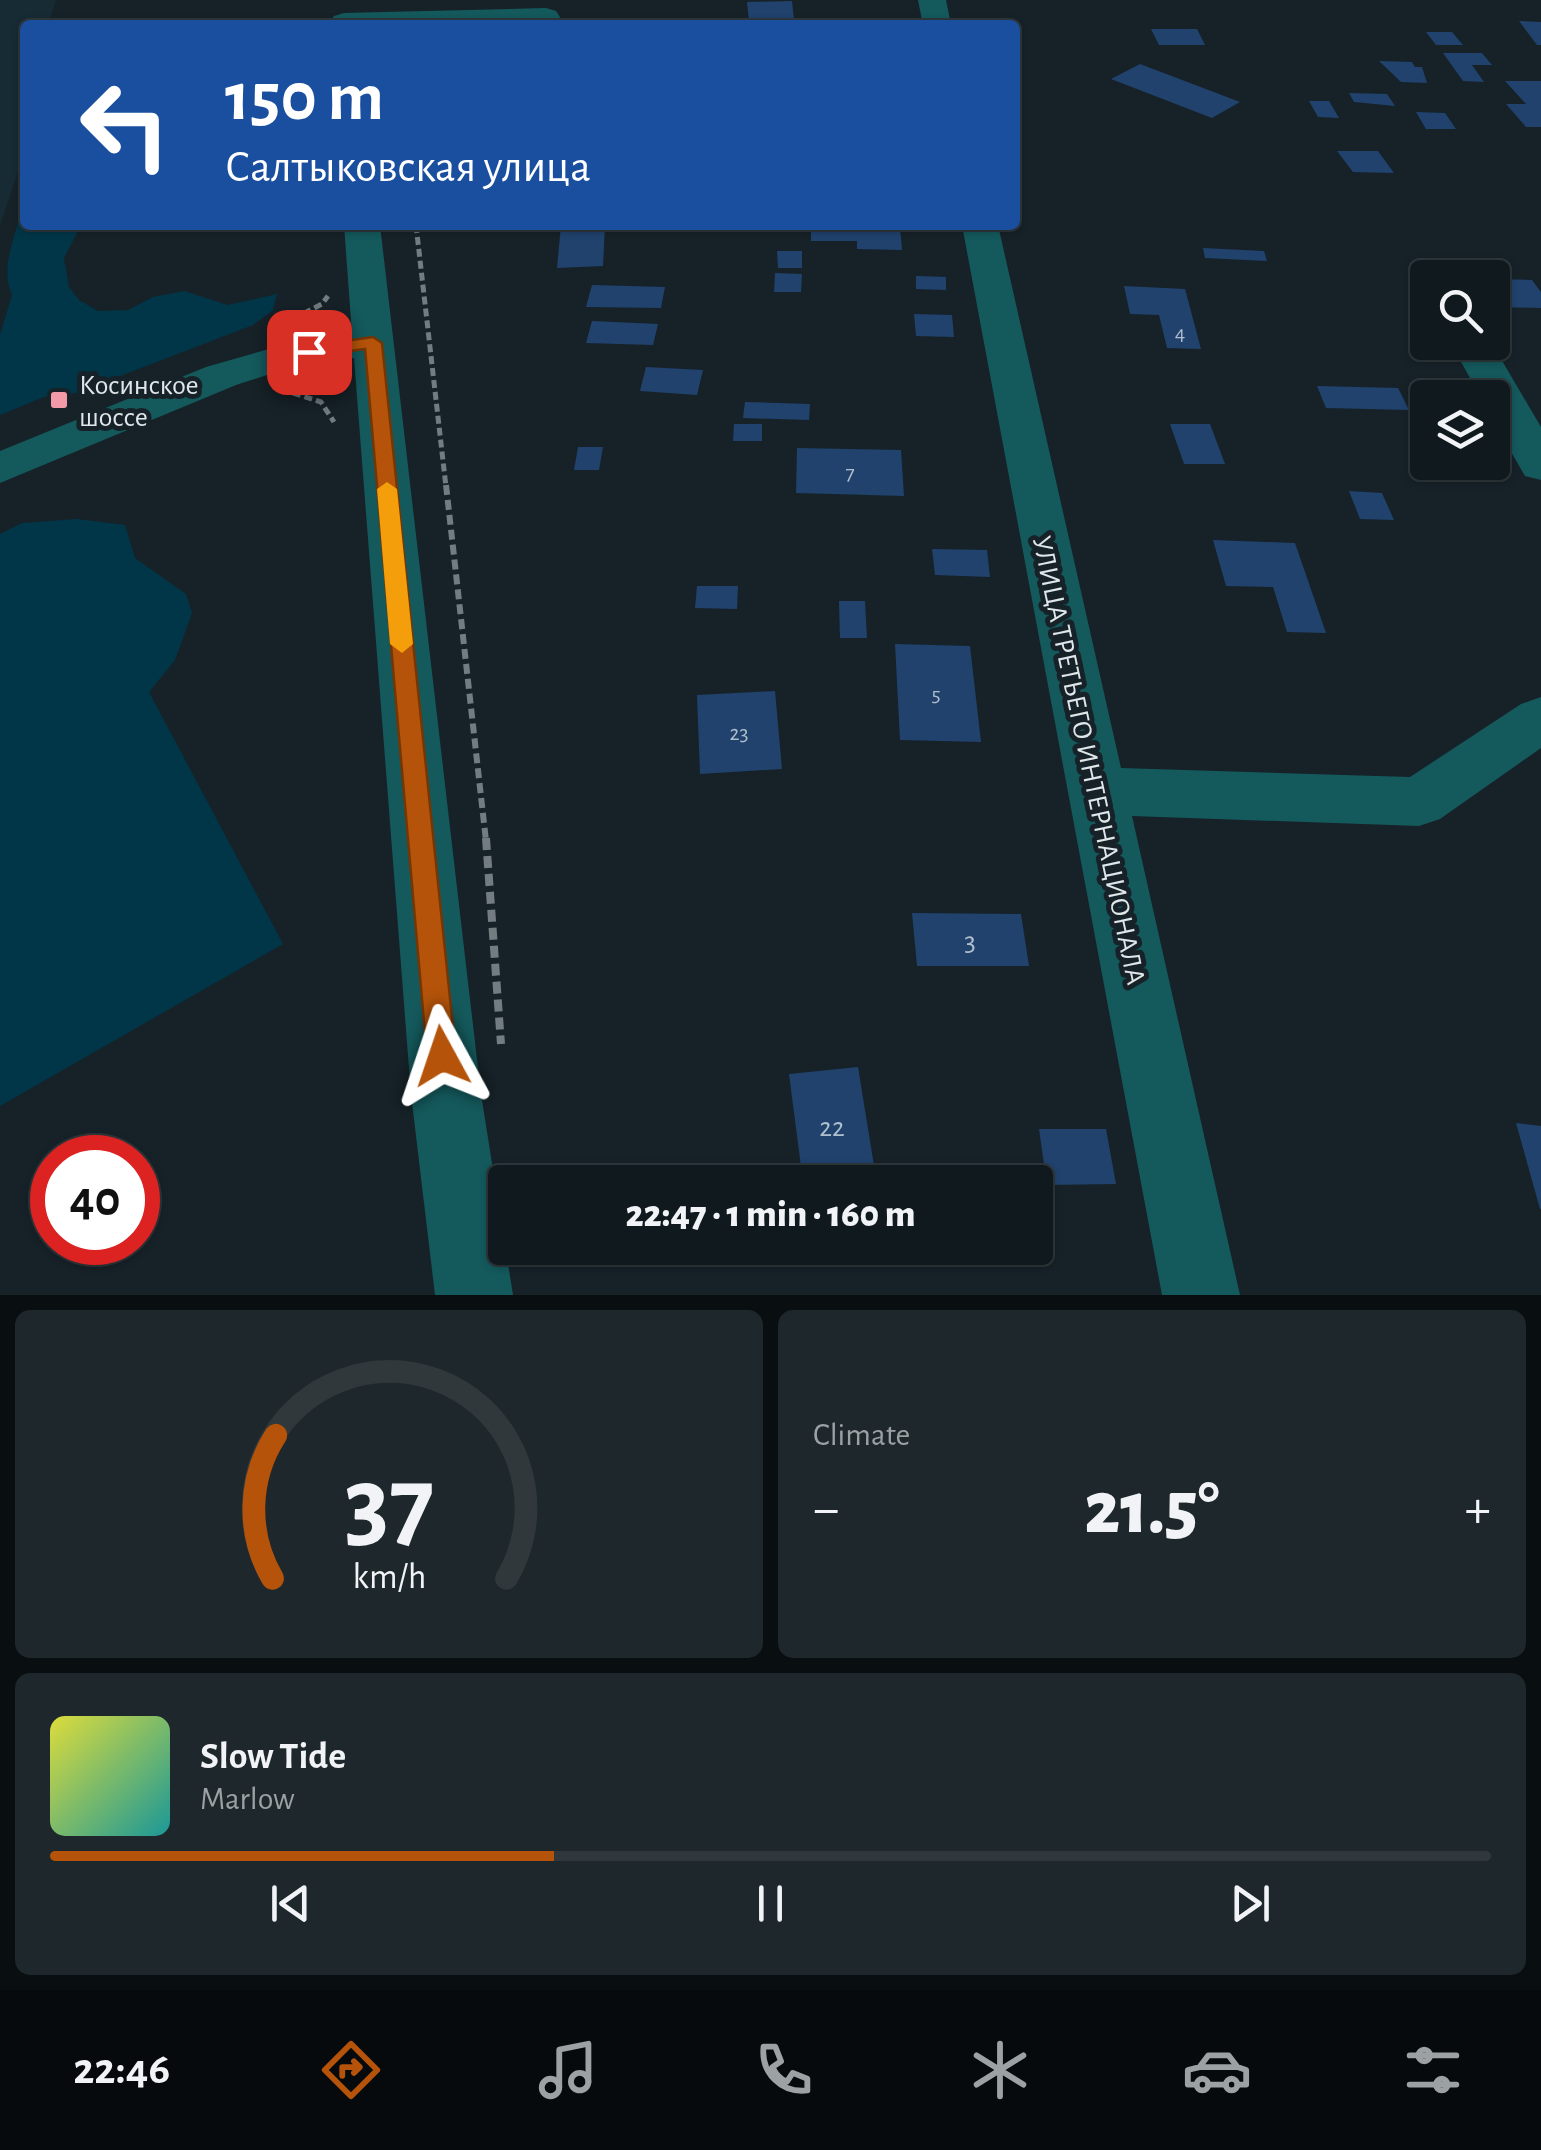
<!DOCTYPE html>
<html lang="en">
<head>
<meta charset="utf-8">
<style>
	:root { --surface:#101a1e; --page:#1e272b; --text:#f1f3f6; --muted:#9ca1a4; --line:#30383c; --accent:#b45309 }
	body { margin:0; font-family:"Alegreya Sans",sans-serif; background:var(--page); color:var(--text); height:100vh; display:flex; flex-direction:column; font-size:38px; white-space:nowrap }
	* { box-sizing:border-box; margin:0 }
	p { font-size:32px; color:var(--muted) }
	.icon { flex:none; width:55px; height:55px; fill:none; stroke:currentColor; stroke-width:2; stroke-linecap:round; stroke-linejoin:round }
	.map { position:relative; height:1295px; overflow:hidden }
	.drawer { display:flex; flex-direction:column; gap:15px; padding:15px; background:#090e10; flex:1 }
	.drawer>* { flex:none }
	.banner { position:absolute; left:20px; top:20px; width:1000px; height:210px; border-radius:10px; box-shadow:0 2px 8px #0004,0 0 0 2px var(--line); background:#1a4fa0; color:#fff; overflow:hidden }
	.fabs { position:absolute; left:1410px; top:260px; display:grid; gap:20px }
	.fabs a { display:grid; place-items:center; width:100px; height:100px; border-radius:10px; background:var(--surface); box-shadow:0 2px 8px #0004,0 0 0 2px var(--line); font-size:50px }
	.speed { position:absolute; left:30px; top:1135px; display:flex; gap:20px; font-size:50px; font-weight:700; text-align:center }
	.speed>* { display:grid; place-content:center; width:130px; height:130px; border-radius:50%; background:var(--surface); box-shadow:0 2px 8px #0004,0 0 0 2px var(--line); line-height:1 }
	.speed .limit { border:15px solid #d22; background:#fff; color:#111 }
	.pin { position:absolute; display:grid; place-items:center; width:85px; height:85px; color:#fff; margin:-42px; border-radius:20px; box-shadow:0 5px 15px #0006 }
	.me { position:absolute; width:110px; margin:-55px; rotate:355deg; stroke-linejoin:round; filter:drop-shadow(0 0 8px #0008) }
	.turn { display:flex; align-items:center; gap:35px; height:210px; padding:0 40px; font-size:45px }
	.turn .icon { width:130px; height:130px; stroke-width:2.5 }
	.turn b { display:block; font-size:70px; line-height:85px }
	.big { font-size:75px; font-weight:800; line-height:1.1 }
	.drawer .card { flex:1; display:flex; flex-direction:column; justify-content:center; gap:15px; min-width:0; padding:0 35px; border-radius:15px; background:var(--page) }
	.drawer .dial { align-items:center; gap:0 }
	.dial svg { height:260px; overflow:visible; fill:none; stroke:var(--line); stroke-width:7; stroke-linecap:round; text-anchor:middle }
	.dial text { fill:var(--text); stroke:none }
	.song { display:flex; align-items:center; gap:30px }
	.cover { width:120px; height:120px; border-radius:15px; background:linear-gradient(135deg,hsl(60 70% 55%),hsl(180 70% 35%)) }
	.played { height:10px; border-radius:5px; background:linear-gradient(90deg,var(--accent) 35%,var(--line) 35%) }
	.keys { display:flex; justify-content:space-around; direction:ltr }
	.heat { display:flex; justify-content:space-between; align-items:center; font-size:55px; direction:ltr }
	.drawer .tiles { flex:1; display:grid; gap:15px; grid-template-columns:1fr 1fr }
	.card:last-child { grid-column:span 2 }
	.trip { position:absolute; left:488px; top:1165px; width:565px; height:100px; border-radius:10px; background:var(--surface); box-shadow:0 2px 8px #0004,0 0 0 2px var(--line); font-weight:800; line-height:100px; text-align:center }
	.menu { display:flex; height:160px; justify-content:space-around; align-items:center; background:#060a0c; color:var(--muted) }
	.menu .icon { width:70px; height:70px }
	.menu .current { color:var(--accent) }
	.menu b { font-size:45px; color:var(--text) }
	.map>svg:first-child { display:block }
	.built { fill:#172b34 }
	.green { fill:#003648 }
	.building { fill:#20426d }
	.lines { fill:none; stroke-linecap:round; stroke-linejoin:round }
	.path-far2 { stroke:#727c81; stroke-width:5; stroke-dasharray:8 4; stroke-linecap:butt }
	.path-far1 { stroke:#727c81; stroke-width:6; stroke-dasharray:10 5; stroke-linecap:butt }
	.path { stroke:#727c81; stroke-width:8; stroke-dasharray:12 6; stroke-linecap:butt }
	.minor { fill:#14595c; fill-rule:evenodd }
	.route { fill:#b45309; stroke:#753606; stroke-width:2.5 }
	.slow { fill:#f59e0b }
	.poi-dot { fill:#f39aa9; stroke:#162228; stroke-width:4 }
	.labels { text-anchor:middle; stroke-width:10; stroke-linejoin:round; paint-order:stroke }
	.number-label { font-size:22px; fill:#afbecc }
	.poi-label { font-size:28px; fill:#dfe7eb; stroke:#162228; text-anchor:start }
	.street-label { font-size:28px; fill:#dfe7eb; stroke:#162228 }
	.near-number-label { font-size:28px; fill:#afbecc }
</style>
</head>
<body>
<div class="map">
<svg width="1541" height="1295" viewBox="0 0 1541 1295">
	<rect width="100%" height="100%" fill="#162228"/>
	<path class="built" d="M 0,0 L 56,0 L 48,25 L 25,25 L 25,152 L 0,225 Z"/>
	<path class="green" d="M 25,211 L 25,225 L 81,225 L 64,258 L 69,287 L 79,300 L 98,311 L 128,310 L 153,297 L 184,291 L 228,305 L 277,294 L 273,310 L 253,325 L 76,393 L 44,397 L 0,415 L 0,335 L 12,295 C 0,267 14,243 20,213 Z
		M 77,519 L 125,525 L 135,558 L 186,594 L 192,613 L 175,660 L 149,692 L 283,944 L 0,1106 L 0,534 L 22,523 Z"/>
	<path class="building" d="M 792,1 L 794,20 L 749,21 L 747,2 Z
		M 1519,21 L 1541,22 L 1541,45 L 1537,45 Z
		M 1151,29 L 1197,29 L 1205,45 L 1159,45 Z
		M 1426,32 L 1452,32 L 1463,45 L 1436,45 Z
		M 1443,53 L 1482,53 L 1492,65 L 1472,65 L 1484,82 L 1463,81 Z
		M 1379,61 L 1412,62 L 1415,67 L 1422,67 L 1427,83 L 1401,82 Z
		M 1140,64 L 1240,102 L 1212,118 L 1111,79 Z
		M 1505,81 L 1541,81 L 1541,127 L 1526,127 L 1506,104 L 1526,104 Z
		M 1349,93 L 1387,94 L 1395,106 L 1354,102 Z
		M 1309,101 L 1329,101 L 1339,118 L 1318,117 Z
		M 1416,112 L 1445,113 L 1456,129 L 1426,129 Z
		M 1337,151 L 1378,151 L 1394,173 L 1353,172 Z
		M 561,225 L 605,225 L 603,266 L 557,268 Z
		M 811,225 L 900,226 L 902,250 L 857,249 L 857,241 L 811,241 Z
		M 1203,248 L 1264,251 L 1267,261 L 1205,258 Z
		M 777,251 L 802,251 L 802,268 L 778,268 Z
		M 775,273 L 802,274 L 801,292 L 774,292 Z
		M 916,276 L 946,277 L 946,290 L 916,289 Z
		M 1492,279 L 1532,280 L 1541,292 L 1541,308 L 1496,307 Z
		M 592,285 L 665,287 L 661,308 L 586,307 Z
		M 1124,286 L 1185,289 L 1201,349 L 1167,348 L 1159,315 L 1130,314 Z
		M 914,314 L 952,315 L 954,337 L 916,336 Z
		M 592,321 L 658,324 L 653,345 L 586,343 Z
		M 646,367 L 703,370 L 697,395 L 640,391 Z
		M 1317,386 L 1398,388 L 1409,410 L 1326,408 Z
		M 745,402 L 810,404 L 809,420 L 743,418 Z
		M 734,424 L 762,424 L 762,441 L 733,441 Z
		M 1170,424 L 1210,424 L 1225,464 L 1184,464 Z
		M 578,447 L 603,447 L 599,470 L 574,470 Z
		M 797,448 L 901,450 L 904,496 L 796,493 Z
		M 1349,491 L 1382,493 L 1394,520 L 1360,519 Z
		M 1213,540 L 1295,543 L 1326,633 L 1287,632 L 1273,587 L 1226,586 Z
		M 932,549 L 987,550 L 990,577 L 935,575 Z
		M 697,586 L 738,586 L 737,609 L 695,608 Z
		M 839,601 L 865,601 L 867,638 L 840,638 Z
		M 895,644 L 970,646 L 981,742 L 900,740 Z
		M 775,691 L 782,769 L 700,774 L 697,695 Z
		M 912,913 L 1021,914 L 1029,966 L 917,966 Z
		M 858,1067 L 876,1178 L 803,1182 L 789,1074 Z
		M 1516,1123 L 1541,1126 L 1541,1209 L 1540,1209 Z
		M 1039,1129 L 1106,1129 L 1116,1184 L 1047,1185 Z"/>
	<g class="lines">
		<path class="path-far2" d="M 416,225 L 446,487
			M 293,319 L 322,304 L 328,296
			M 293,393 L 321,402 L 334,422"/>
		<path class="path-far1" d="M 446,485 L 486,841"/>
		<path class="path" d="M 486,838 L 501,1044"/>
		<path class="minor" d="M 918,0 L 946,0 L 951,25 L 923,25 Z
			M 546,8 L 556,11 L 560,17 L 556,23 L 330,22 L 334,16 L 344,13 Z
			M 344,225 L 380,225 L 481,1094 L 513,1295 L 435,1295 L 411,1094 L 354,358 L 289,368 L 236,385 L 0,483 L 0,451 L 206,367 L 283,345 L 352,334 Z
			M 962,225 L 998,225 L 1121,768 L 1410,777 L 1521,704 L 1541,697 L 1541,748 L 1440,819 L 1419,826 L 1132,816 L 1240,1295 L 1162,1295 Z
			M 1450,342 L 1491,342 L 1541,427 L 1541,480 L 1525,476 L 1492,419 L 1492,398 L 1481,398 Z"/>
	</g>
	<path class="route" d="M 373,337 L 382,343 L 456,1056 L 452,1066 L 442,1071 L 431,1066 L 427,1056 L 365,349 L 309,357 L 300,352 L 309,346 Z"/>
	<path class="slow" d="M 387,482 L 397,489 L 413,644 L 402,653 L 390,644 L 377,489 Z"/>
	<rect class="poi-dot" x="49" y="390" width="20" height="20" rx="5"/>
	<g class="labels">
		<g class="number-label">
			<text x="1180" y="340">4</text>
			<text x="850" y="480">7</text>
			<text x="936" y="701">5</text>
			<text x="739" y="740">23</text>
		</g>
		<g class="poi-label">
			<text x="79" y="394">Косинское<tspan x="79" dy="32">шоссе</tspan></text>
		</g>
		<g class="street-label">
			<text transform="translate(1090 760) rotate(78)" y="10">УЛИЦА ТРЕТЬЕГО ИНТЕРНАЦИОНАЛА</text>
		</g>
		<g class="near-number-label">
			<text x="970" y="950">3</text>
			<text x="832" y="1136">22</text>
		</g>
	</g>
</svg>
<div class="fabs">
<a><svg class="icon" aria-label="search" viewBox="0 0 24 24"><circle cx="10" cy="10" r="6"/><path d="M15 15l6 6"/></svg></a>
<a><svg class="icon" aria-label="layers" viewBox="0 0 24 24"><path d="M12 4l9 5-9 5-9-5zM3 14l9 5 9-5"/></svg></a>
</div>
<div class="speed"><div class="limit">40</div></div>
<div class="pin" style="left:309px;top:352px;background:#d93025"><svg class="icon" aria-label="arrive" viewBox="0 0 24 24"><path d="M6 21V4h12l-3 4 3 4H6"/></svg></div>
<svg class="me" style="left:442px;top:1056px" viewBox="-20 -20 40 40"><path d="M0-17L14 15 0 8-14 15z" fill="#b45309" stroke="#fff" stroke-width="4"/></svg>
<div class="trip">22:47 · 1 min · 160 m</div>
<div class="banner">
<div class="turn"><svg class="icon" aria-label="left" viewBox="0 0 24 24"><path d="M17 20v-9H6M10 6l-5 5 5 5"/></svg><div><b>150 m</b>Салтыковская улица</div></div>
</div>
</div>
<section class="drawer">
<div class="tiles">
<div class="card dial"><svg viewBox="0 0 100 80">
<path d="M14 69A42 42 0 1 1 86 69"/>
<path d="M14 69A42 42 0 0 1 15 25" stroke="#b45309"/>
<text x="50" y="56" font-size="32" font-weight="700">37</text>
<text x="50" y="72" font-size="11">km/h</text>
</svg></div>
<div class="card"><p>Climate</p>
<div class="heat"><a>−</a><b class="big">21.5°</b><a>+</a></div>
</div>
<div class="card">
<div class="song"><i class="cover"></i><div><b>Slow Tide</b><p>Marlow</p></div></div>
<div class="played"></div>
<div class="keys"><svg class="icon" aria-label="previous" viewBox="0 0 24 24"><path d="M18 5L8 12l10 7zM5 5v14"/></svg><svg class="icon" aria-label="pause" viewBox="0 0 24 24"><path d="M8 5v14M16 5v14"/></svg><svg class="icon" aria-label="next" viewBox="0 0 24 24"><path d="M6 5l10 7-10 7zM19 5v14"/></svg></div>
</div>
</div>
</section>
<nav class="menu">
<b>22:46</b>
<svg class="icon current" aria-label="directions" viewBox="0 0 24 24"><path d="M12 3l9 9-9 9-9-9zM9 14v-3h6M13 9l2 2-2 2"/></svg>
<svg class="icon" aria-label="music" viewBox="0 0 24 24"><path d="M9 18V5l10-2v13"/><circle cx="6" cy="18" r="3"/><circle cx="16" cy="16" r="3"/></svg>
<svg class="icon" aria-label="phone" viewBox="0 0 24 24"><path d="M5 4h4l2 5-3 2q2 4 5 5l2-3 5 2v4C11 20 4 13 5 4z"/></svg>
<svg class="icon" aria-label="climate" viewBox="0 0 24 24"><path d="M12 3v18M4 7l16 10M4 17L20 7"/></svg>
<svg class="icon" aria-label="car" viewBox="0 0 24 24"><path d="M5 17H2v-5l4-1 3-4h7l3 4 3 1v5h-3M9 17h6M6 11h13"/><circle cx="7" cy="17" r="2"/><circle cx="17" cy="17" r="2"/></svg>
<svg class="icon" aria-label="filters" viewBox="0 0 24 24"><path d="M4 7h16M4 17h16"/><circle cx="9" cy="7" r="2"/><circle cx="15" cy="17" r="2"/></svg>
</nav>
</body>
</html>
